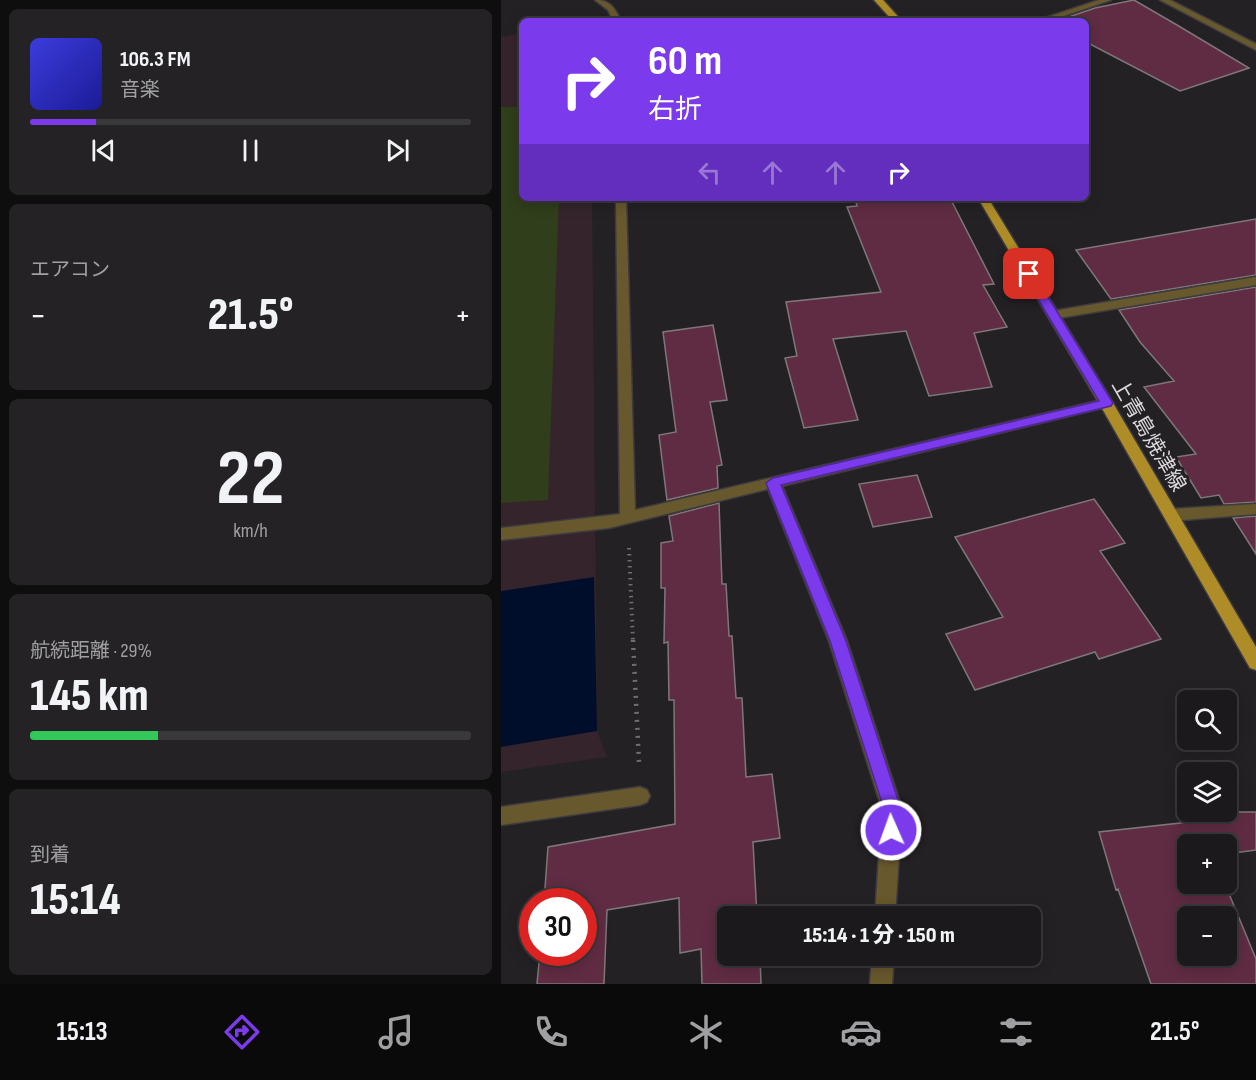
<!DOCTYPE html>
<html lang="ja">
<head>
<meta charset="utf-8">
<style>
	:root { --surface:#1b191c; --page:#242225; --text:#f1f3f6; --muted:#a0a0a3; --line:#39383b; --accent:#7c3aed }
	body { margin:0; font-family:"Sofia Sans Condensed","Noto Sans JP",sans-serif; background:var(--page); color:var(--text); height:100vh; display:flex; flex-direction:column; font-size:22px; white-space:nowrap }
	* { box-sizing:border-box; margin:0 }
	p { font-size:20px; color:var(--muted) }
	.icon { flex:none; width:33px; height:33px; fill:none; stroke:currentColor; stroke-width:2; stroke-linecap:round; stroke-linejoin:round }
	.map { position:relative; flex:1; overflow:hidden }
	.details { display:flex; flex-direction:column; gap:9px; padding:9px; background:#0f0e0f; width:501px }
	.details>* { flex:none }
	.banner { position:absolute; left:18px; top:18px; width:570px; height:183px; border-radius:9px; box-shadow:0 3px 15px #0003,0 0 0 2px var(--line); background:#7c3aed; color:#fff; overflow:hidden }
	.fabs { position:absolute; left:676px; top:690px; display:grid; gap:12px }
	.fabs a { display:grid; place-items:center; width:60px; height:60px; border-radius:9px; background:var(--surface); box-shadow:0 3px 15px #0003,0 0 0 2px var(--line); font-size:30px }
	.speed { position:absolute; left:18px; top:888px; display:flex; gap:12px; font-size:30px; font-weight:700; text-align:center }
	.speed>* { display:grid; place-content:center; width:78px; height:78px; border-radius:50%; background:var(--surface); box-shadow:0 3px 15px #0003,0 0 0 2px var(--line); line-height:1 }
	.speed .limit { border:9px solid #d22; background:#fff; color:#111 }
	.pin { position:absolute; display:grid; place-items:center; width:51px; height:51px; color:#fff; margin:-26px; border-radius:12px; box-shadow:0 3px 9px #0006 }
	.me { position:absolute; width:66px; margin:-33px; rotate:358deg; stroke-linejoin:round; filter:drop-shadow(0 0 4px #0008) }
	.turn { display:flex; align-items:center; gap:21px; height:126px; padding:0 30px; font-size:27px }
	.turn .icon { width:78px; height:78px; stroke-width:2.5 }
	.turn b { display:block; font-size:42px; line-height:51px }
	.lanes { display:flex; align-items:center; height:57px; padding:0 30px; background:#0003; justify-content:center; gap:30px; direction:ltr }
	.lanes .off { opacity:.35 }
	.big { font-size:45px; font-weight:800; line-height:1.1 }
	.details .card { flex:1; display:flex; flex-direction:column; justify-content:center; gap:9px; min-width:0; padding:0 21px; border-radius:9px; background:var(--page) }
	.details .dial { align-items:center; gap:0 }
	.dial b { font-size:78px; line-height:1 }
	.song { display:flex; align-items:center; gap:18px }
	.cover { width:72px; height:72px; border-radius:9px; background:linear-gradient(135deg,hsl(240 70% 55%),hsl(240 70% 35%)) }
	.played { height:6px; border-radius:3px; background:linear-gradient(90deg,var(--accent) 15%,var(--line) 15%) }
	.keys { display:flex; justify-content:space-around; direction:ltr }
	.heat { display:flex; justify-content:space-between; align-items:center; font-size:33px; direction:ltr }
	.charge { height:9px; border-radius:4px; background:linear-gradient(90deg,#34c759 29%,var(--line) 0) }
	.trip { position:absolute; left:216px; top:906px; width:324px; height:60px; border-radius:9px; background:var(--surface); box-shadow:0 3px 15px #0003,0 0 0 2px var(--line); font-weight:800; line-height:60px; text-align:center }
	.menu { display:flex; height:96px; justify-content:space-around; align-items:center; background:#0b0a0b; color:var(--muted) }
	.menu .icon { width:42px; height:42px }
	.menu .active { color:var(--accent) }
	.menu b { font-size:27px; color:var(--text) }
	main { display:flex; flex:1; min-height:0 }
	.map>svg:first-child { display:block }
	.education { fill:#35242c }
	.green { fill:#303e1b }
	.water { fill:#000e2b }
	.building { fill:#602c43; stroke:#7e777a; stroke-width:1.5; fill-rule:evenodd }
	.lines { fill:none; stroke-linecap:round; stroke-linejoin:round }
	.minor-casing { stroke:#3e3b3f; stroke-width:3 }
	.major-casing { stroke:#3e3b3f; stroke-width:3 }
	.path-far1 { stroke:#6f6d70; stroke-width:4; stroke-dasharray:1.5 4.5; stroke-linecap:butt }
	.path { stroke:#6f6d70; stroke-width:4.5; stroke-dasharray:2 6; stroke-linecap:butt }
	.minor { fill:#68582d; fill-rule:evenodd }
	.major { fill:#ae8c27; fill-rule:evenodd }
	.route { fill:#7c3aed; stroke:#51269a; stroke-width:1.5 }
	.labels { text-anchor:middle; stroke-width:6; stroke-linejoin:round; paint-order:stroke }
	.street-label { font-size:21px; fill:#dbd9dc; stroke:#242125 }
</style>
</head>
<body>
<main>
<section class="details">
<div class="card">
<div class="song"><i class="cover"></i><div><b>106.3 FM</b><p>音楽</p></div></div>
<div class="played"></div>
<div class="keys"><svg class="icon" aria-label="previous" viewBox="0 0 24 24"><path d="M18 5L8 12l10 7zM5 5v14"/></svg><svg class="icon" aria-label="pause" viewBox="0 0 24 24"><path d="M8 5v14M16 5v14"/></svg><svg class="icon" aria-label="next" viewBox="0 0 24 24"><path d="M6 5l10 7-10 7zM19 5v14"/></svg></div>
</div>
<div class="card"><p>エアコン</p>
<div class="heat"><a>−</a><b class="big">21.5°</b><a>+</a></div>
</div>
<div class="card dial"><b>22</b><p>km/h</p></div>
<div class="card"><p>航続距離 · 29%</p><b class="big">145 km</b><div class="charge"></div></div>
<div class="card"><p>到着</p><b class="big">15:14</b></div>
</section>
<div class="map">
<svg width="755" height="984" viewBox="0 0 755 984">
	<rect width="100%" height="100%" fill="#242125"/>
	<path class="education" d="M 21,33 L 21,198 L 91,198 L 96,731 L 106,757 L 0,772 L 0,37 Z"/>
	<path class="green" d="M 0,107 L 21,107 L 21,198 L 58,198 L 47,500 L 0,503 Z"/>
	<path class="water" d="M 93,577 L 96,731 L 0,747 L 0,591 Z"/>
	<path class="building" d="M 633,0 L 676,25 L 748,68 L 679,91 L 585,42 L 585,21 L 556,21 L 594,8 Z
		M 354,198 L 449,198 L 493,284 L 482,285 L 506,327 L 473,333 L 491,387 L 428,396 L 405,331 L 332,339 L 357,420 L 303,428 L 284,358 L 296,356 L 285,302 L 380,292 L 346,207 L 356,206 Z
		M 755,219 L 755,275 L 610,299 L 575,250 Z
		M 755,287 L 755,502 L 723,504 L 718,495 L 700,498 L 675,457 L 695,454 L 643,387 L 673,381 L 639,342 L 618,310 Z
		M 212,325 L 226,400 L 209,402 L 221,465 L 216,466 L 217,488 L 166,500 L 158,435 L 175,432 L 162,332 Z
		M 416,475 L 431,517 L 372,527 L 358,484 Z
		M 593,499 L 624,543 L 599,551 L 660,639 L 598,659 L 594,652 L 474,690 L 445,634 L 502,617 L 454,537 Z
		M 218,503 L 221,584 L 225,584 L 228,636 L 231,636 L 235,698 L 241,698 L 245,777 L 271,774 L 279,838 L 252,842 L 256,916 L 226,916 L 226,956 L 259,956 L 260,984 L 201,984 L 200,949 L 179,953 L 178,898 L 106,910 L 103,984 L 36,984 L 39,952 L 82,952 L 82,902 L 43,902 L 47,847 L 174,824 L 173,700 L 168,700 L 167,642 L 163,643 L 164,588 L 160,588 L 160,543 L 172,541 L 168,516 Z
		M 755,516 L 755,554 L 732,518 Z
		M 693,812 L 755,812 L 755,850 L 726,854 L 726,844 L 687,844 L 687,884 L 724,884 L 755,959 L 755,984 L 650,984 L 617,889 L 615,890 L 598,832 L 697,821 ZM 687,916 L 726,916 L 726,956 L 687,956 Z"/>
	<g class="lines">
		<g class="minor-casing">
			<path id="minor" d="M 94,0 C 109,0 114,8 120,21 L 112,21 L 107,10 Z
				M 598,0 L 610,0 L 548,21 L 535,21 Z
				M 659,0 L 669,0 L 755,44 L 755,50 Z
				M 115,198 L 125,198 L 134,510 L 605,399 L 612,403 L 605,407 L 281,486 L 346,641 L 401,809 L 394,916 L 374,916 L 381,809 L 328,641 L 267,489 L 108,528 L 0,540 L 0,528 L 119,514 Z
				M 755,277 L 755,285 L 552,319 L 546,315 L 552,311 Z
				M 755,504 L 755,514 L 670,521 L 665,519 L 662,515 L 665,511 L 670,509 Z
				M 139,787 L 146,790 L 149,796 L 146,802 L 139,805 L 0,825 L 0,807 Z
				M 371,956 L 393,956 L 391,984 L 369,984 Z"/>
		</g>
		<g class="major-casing">
			<path id="major" d="M 373,0 L 382,0 L 401,21 L 392,21 Z
				M 477,198 L 487,198 L 612,403 L 755,647 L 755,670 L 749,668 L 598,403 Z"/>
		</g>
		<path class="path-far1" d="M 128,548 L 132,642"/>
		<path class="path" d="M 132,640 L 138,762"/>
		<use href="#minor" class="minor"/>
		<use href="#major" class="major"/>
	</g>
	<path class="route" d="M 528,271 L 533,274 L 612,403 L 610,406 L 280,485 L 345,641 L 400,809 L 396,836 L 390,839 L 384,836 L 381,830 L 383,809 L 329,641 L 265,483 L 272,478 L 598,401 L 522,274 Z"/>
	<g class="labels">
		<g class="street-label">
			<text transform="translate(648 435) rotate(60)" y="7">上青島焼津線</text>
		</g>
	</g>
</svg>
<div class="fabs">
<a><svg class="icon" aria-label="search" viewBox="0 0 24 24"><circle cx="10" cy="10" r="6"/><path d="M15 15l6 6"/></svg></a>
<a><svg class="icon" aria-label="layers" viewBox="0 0 24 24"><path d="M12 4l9 5-9 5-9-5zM3 14l9 5 9-5"/></svg></a>
<a>+</a>
<a>−</a>
</div>
<div class="speed"><div class="limit">30</div></div>
<div class="pin" style="left:528px;top:274px;background:#d93025"><svg class="icon" aria-label="arrive" viewBox="0 0 24 24"><path d="M6 21V4h12l-3 4 3 4H6"/></svg></div>
<svg class="me" style="left:390px;top:830px" viewBox="-20 -20 40 40"><circle r="17" fill="#7c3aed" stroke="#fff" stroke-width="3"/><path d="M0-11L8 9 0 5-8 9z" fill="#fff"/></svg>
<div class="trip">15:14 · 1 分 · 150 m</div>
<div class="banner">
<div class="turn"><svg class="icon" aria-label="right" viewBox="0 0 24 24"><path d="M7 20v-9h11M14 6l5 5-5 5"/></svg><div><b>60 m</b>右折</div></div>
<div class="lanes"><svg class="icon off" aria-label="left" viewBox="0 0 24 24"><path d="M17 20v-9H6M10 6l-5 5 5 5"/></svg><svg class="icon off" aria-label="ahead" viewBox="0 0 24 24"><path d="M12 20V5M6 11l6-6 6 6"/></svg><svg class="icon off" aria-label="ahead" viewBox="0 0 24 24"><path d="M12 20V5M6 11l6-6 6 6"/></svg><svg class="icon" aria-label="right" viewBox="0 0 24 24"><path d="M7 20v-9h11M14 6l5 5-5 5"/></svg></div>
</div>
</div>
</main>
<nav class="menu">
<b>15:13</b>
<svg class="icon active" aria-label="directions" viewBox="0 0 24 24"><path d="M12 3l9 9-9 9-9-9zM9 14v-3h6M13 9l2 2-2 2"/></svg>
<svg class="icon" aria-label="music" viewBox="0 0 24 24"><path d="M9 18V5l10-2v13"/><circle cx="6" cy="18" r="3"/><circle cx="16" cy="16" r="3"/></svg>
<svg class="icon" aria-label="phone" viewBox="0 0 24 24"><path d="M5 4h4l2 5-3 2q2 4 5 5l2-3 5 2v4C11 20 4 13 5 4z"/></svg>
<svg class="icon" aria-label="climate" viewBox="0 0 24 24"><path d="M12 3v18M4 7l16 10M4 17L20 7"/></svg>
<svg class="icon" aria-label="car" viewBox="0 0 24 24"><path d="M5 17H2v-5l4-1 3-4h7l3 4 3 1v5h-3M9 17h6M6 11h13"/><circle cx="7" cy="17" r="2"/><circle cx="17" cy="17" r="2"/></svg>
<svg class="icon" aria-label="filters" viewBox="0 0 24 24"><path d="M4 7h16M4 17h16"/><circle cx="9" cy="7" r="2"/><circle cx="15" cy="17" r="2"/></svg>
<b>21.5°</b>
</nav>
</body>
</html>
